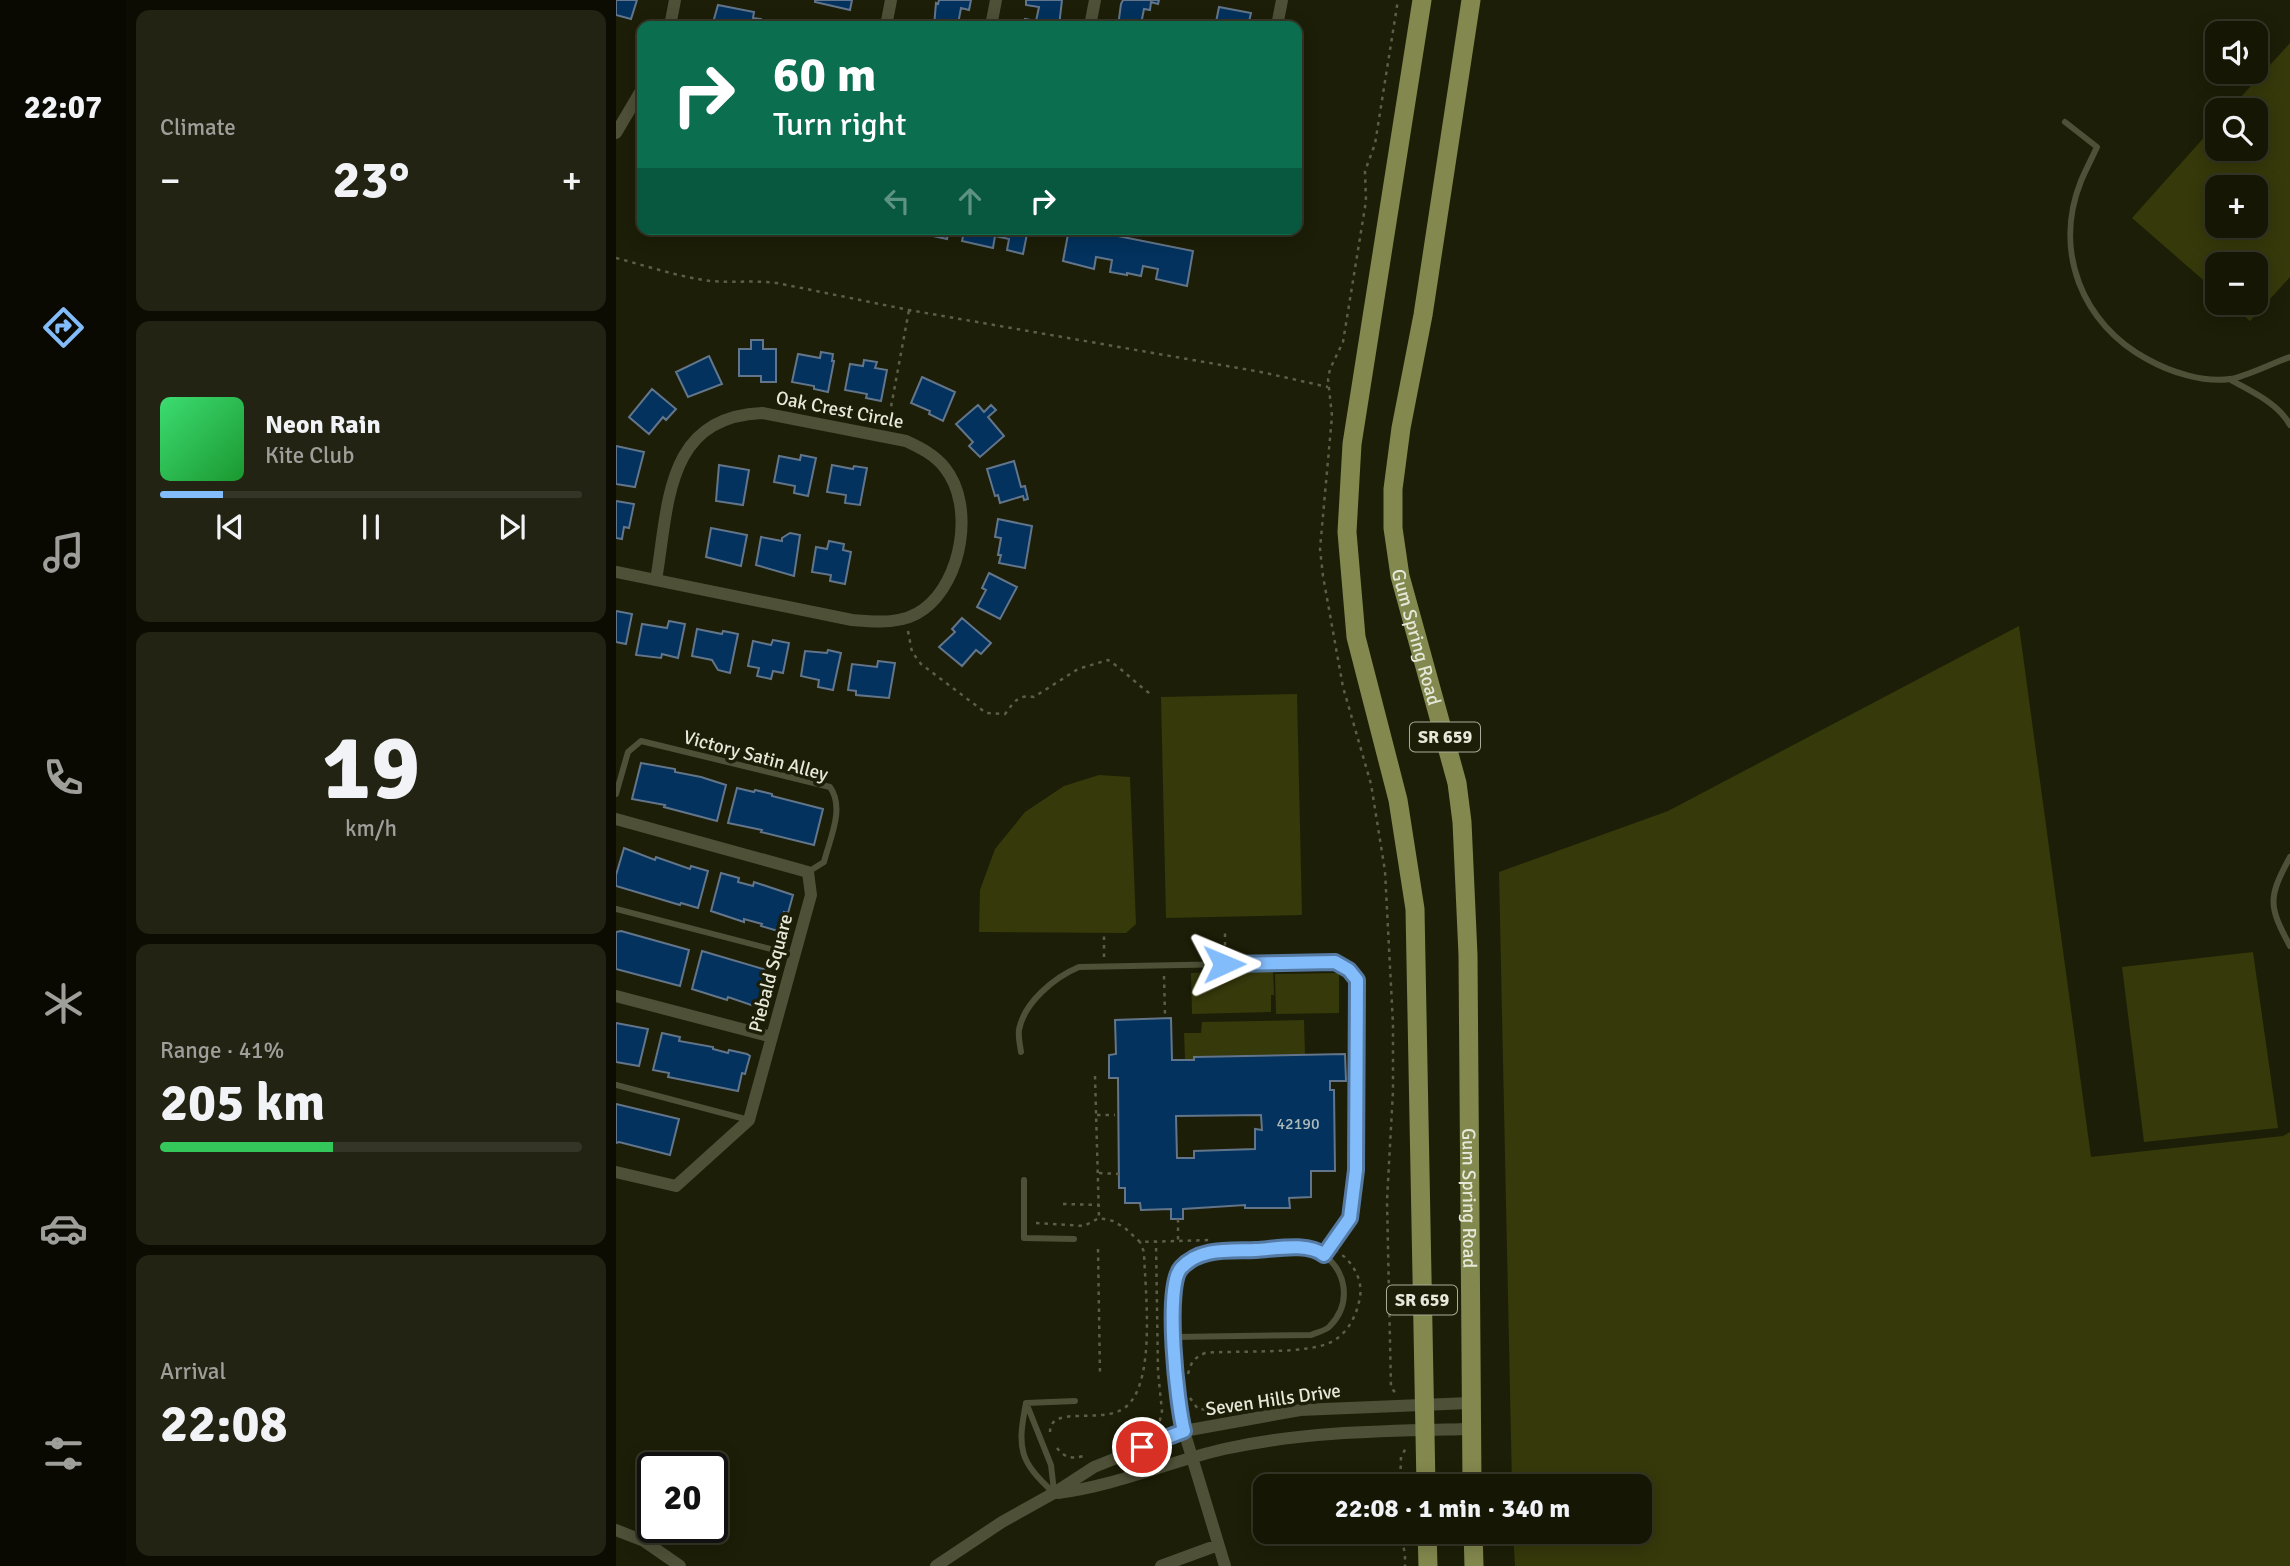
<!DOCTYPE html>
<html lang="en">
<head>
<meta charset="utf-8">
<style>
	:root { --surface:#161605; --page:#232313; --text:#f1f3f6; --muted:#9e9f9a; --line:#353527; --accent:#83bcfb }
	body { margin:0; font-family:Signika,sans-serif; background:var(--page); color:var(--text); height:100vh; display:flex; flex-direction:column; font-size:26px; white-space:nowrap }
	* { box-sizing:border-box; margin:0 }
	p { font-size:23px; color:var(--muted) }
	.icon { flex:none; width:38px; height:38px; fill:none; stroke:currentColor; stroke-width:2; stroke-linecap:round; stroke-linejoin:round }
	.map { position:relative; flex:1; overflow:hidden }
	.drawer { display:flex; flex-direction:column; gap:10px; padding:10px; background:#0c0c03; width:490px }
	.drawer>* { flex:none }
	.hud { position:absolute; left:21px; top:21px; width:665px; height:214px; border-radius:14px; box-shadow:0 4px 18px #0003,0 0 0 2px var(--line); background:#0b6e4f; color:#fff; overflow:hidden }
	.fabs { position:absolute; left:1589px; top:21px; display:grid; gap:14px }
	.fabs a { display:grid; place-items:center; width:63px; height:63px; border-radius:14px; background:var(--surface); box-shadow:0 4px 18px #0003,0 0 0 2px var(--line); font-size:35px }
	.speed { position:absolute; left:21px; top:1452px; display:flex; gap:14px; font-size:35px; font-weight:700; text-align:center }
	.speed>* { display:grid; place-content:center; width:91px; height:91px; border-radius:50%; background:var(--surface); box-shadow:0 4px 18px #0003,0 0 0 2px var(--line); line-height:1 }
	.speed .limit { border:4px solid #111; border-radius:10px; background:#fff; color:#111 }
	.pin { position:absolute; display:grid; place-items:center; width:60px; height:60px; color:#fff; margin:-30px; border:4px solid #fff; border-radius:50%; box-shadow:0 2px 7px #0007 }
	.me { position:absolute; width:77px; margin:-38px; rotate:89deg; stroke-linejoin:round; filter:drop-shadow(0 0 5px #0008) }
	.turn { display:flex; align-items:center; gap:24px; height:147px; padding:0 21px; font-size:32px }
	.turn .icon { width:91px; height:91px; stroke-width:2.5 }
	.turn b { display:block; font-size:49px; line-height:60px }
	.lanes { display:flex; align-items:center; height:66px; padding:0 21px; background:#0003; justify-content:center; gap:35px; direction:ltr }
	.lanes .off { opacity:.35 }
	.big { font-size:52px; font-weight:700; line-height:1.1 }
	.drawer .card { flex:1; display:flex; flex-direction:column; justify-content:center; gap:10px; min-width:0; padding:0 24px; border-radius:14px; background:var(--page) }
	.drawer .dial { align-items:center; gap:0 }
	.dial b { font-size:91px; line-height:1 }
	.song { display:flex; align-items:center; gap:21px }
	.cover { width:84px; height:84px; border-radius:10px; background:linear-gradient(135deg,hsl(140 70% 55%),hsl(130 70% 35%)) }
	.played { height:7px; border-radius:4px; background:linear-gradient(90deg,var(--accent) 15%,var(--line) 15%) }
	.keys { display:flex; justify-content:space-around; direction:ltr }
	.heat { display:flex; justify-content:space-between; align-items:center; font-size:38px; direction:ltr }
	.charge { height:10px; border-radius:5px; background:linear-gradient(90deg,#34c759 41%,var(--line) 0) }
	.trip { position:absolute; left:637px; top:1474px; width:399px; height:70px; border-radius:14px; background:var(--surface); box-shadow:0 4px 18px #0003,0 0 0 2px var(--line); font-weight:700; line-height:70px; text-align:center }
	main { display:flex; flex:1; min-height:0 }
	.dock { display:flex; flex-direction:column; width:126px; justify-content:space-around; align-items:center; background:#090902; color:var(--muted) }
	.dock .icon { width:49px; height:49px }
	.dock .current { color:var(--accent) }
	.dock b { font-size:32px; color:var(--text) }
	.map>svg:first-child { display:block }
	.green { fill:#36390a; fill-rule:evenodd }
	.building { fill:#02325d; stroke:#63758a; stroke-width:2; fill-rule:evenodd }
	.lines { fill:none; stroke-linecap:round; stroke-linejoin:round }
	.path { stroke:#5c5e49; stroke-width:2.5; stroke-dasharray:3.5 5; stroke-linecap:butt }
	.service { stroke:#4e5037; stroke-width:6 }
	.minor { stroke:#4e5037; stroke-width:12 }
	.primary { stroke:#83884e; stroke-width:19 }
	.route-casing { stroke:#557aa3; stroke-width:18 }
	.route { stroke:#83bcfb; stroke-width:12 }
	.labels { text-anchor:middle; stroke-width:7; stroke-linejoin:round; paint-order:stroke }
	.number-label { font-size:16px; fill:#adbaba }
	.shield { fill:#1d1e07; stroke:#aaab9a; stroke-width:2 }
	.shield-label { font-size:18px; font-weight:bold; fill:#e6e8d9 }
	.street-label { font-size:19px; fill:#e6e8d9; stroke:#1d1e07 }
</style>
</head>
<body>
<main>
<nav class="dock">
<b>22:07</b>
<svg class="icon current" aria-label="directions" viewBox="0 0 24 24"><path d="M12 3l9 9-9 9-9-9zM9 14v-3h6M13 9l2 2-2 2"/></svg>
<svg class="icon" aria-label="music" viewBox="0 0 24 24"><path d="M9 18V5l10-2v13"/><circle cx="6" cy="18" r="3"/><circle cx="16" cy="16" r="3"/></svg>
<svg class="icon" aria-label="phone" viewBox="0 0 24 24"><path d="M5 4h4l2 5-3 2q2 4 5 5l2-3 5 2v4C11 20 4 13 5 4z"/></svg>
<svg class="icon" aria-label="climate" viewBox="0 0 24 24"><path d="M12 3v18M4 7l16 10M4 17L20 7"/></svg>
<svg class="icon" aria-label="car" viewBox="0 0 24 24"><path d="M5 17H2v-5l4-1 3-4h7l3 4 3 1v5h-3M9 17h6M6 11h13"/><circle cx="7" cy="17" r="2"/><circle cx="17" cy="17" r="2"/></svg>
<svg class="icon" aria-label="filters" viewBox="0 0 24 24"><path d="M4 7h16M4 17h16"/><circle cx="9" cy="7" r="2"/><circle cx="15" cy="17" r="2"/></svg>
</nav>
<section class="drawer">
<div class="card"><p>Climate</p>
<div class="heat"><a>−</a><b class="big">23°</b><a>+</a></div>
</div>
<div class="card">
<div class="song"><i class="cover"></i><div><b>Neon Rain</b><p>Kite Club</p></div></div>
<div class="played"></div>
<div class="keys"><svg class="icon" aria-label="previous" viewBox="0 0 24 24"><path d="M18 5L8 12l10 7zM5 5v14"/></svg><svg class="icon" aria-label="pause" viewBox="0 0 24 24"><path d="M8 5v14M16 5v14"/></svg><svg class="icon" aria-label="next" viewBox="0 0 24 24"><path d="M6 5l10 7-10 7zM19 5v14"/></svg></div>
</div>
<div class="card dial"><b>19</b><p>km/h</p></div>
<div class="card"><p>Range · 41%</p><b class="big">205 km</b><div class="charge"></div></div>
<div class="card"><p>Arrival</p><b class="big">22:08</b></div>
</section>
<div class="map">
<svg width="1674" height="1566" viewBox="0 0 1674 1566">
	<rect width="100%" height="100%" fill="#1d1e07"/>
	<path class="green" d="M 1674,43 L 1674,277 L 1634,321 L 1613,303 L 1640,303 L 1640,264 L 1601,264 L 1601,292 L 1516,218 L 1601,123 L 1601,149 L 1640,149 L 1640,110 L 1613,110 ZM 1640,187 L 1640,226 L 1601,226 L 1601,187 Z
		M 1403,626 L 1475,1157 L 1667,1136 L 1674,1132 L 1674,1566 L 899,1566 L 897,1531 L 1024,1531 L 1024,1486 L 896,1486 L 883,872 L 1052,811 Z
		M 681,694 L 686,915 L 550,918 L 545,697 Z
		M 483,775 L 514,777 L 520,924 L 510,933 L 363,932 L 364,890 L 379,849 L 409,812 L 448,786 Z
		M 1637,952 L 1662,1128 L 1528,1142 L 1506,967 Z
		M 657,970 L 658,995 L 655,995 L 655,1012 L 576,1014 L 575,973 Z
		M 723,973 L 723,1013 L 660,1014 L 659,974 Z
		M 688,1020 L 689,1054 L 578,1056 L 577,1059 L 569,1059 L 568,1033 L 585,1033 L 586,1022 Z"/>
	<path class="building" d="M 0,0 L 21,0 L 15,19 L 0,15 Z
		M 199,0 L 236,0 L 234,10 L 199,2 Z
		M 323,0 L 355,0 L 353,10 L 345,8 L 342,24 L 350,26 L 318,26 L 320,3 L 322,4 Z
		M 410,0 L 446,0 L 443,26 L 408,26 L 409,19 L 420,21 L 423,7 L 410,5 Z
		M 507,0 L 543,0 L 542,4 L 535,2 L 534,10 L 528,9 L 525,24 L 537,26 L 502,26 L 505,4 Z
		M 102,5 L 138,12 L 137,18 L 145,19 L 144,26 L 96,26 Z
		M 603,7 L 635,13 L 632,26 L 609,26 L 610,24 L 600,22 Z
		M 285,229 L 412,229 L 407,254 L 391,250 L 393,239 L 379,236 L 377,248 L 346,241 L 348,232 L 333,229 L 331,239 Z
		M 453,229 L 467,229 L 577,251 L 571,286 L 540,279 L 542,269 L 527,266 L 525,276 L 511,273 L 511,275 L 494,272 L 496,260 L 480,257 L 478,269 L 447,261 Z
		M 135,340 L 147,340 L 147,349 L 160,349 L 160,382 L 145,382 L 145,376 L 123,376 L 123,349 L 135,349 Z
		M 205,352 L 217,354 L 216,361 L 218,361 L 212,392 L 198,389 L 198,386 L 176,382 L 182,354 L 204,358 Z
		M 93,356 L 106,384 L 72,397 L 60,372 Z
		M 248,360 L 261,362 L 259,368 L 271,370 L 265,401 L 250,398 L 251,394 L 229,390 L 234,364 L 247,366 Z
		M 306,377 L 339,392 L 327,421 L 313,414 L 314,411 L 295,403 Z
		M 36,389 L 60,409 L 50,420 L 47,417 L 33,434 L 13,417 Z
		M 362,405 L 368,412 L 375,405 L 380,410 L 372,417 L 388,436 L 364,457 L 353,446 L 357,442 L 340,424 Z
		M 0,446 L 28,452 L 19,487 L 0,484 Z
		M 185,455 L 200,458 L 192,496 L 178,493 L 179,486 L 158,482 L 163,456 L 184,460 Z
		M 398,461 L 405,487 L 409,486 L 412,499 L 408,500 L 407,496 L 384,503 L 382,495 L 379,496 L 371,469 Z
		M 103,465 L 133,470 L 127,505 L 100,501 Z
		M 216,465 L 237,469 L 238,466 L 251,468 L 244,505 L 229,503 L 230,495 L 211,492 Z
		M 0,501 L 18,504 L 13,528 L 8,527 L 6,539 L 0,538 Z
		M 382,519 L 416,526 L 409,568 L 383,563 L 385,555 L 382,555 L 385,538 L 379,537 Z
		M 95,528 L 131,535 L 125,566 L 90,557 Z
		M 174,533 L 184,535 L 178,576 L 140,565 L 145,537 L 166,541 L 166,538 Z
		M 213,541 L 228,544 L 227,550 L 235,552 L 229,584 L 214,581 L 215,575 L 196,572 L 200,547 L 211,549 Z
		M 373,573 L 401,587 L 384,619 L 361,607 L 370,590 L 366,588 Z
		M 0,611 L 16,614 L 10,644 L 0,642 Z
		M 346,618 L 375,643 L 365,654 L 360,650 L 346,666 L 323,647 L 339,632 L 336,629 Z
		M 53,621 L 69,624 L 62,658 L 46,654 L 45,658 L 20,655 L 26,624 L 51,628 Z
		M 81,629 L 106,634 L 107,631 L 122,634 L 114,673 L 102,670 L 96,660 L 76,656 Z
		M 157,640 L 173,643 L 167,673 L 157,671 L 155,679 L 141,676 L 143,668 L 132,666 L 137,641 L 155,645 Z
		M 212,650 L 225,653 L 217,690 L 202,687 L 203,680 L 185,676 L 189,651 L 211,653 Z
		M 262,661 L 279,663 L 273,698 L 240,695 L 240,691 L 232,690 L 236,664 L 261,667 Z
		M 25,763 L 59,769 L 59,772 L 85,777 L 110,785 L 101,821 L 48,807 L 49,805 L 16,799 Z
		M 121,788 L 138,792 L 139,790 L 156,794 L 156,796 L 207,809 L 198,845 L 145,832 L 146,830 L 112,823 Z
		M 8,848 L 39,860 L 40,857 L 74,869 L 75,866 L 92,871 L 82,908 L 65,903 L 64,905 L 0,886 L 0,875 Z
		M 105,873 L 123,878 L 122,882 L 137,886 L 138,882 L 177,895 L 172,913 L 168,912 L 162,931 L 145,926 L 146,924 L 128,919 L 128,922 L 95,911 Z
		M 5,931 L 73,950 L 64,986 L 0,969 L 0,932 Z
		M 86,951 L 154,971 L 149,987 L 153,988 L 149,1006 L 145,1005 L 144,1008 L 112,997 L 111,1000 L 76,989 Z
		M 555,1018 L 556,1060 L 578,1060 L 578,1057 L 729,1054 L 730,1081 L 714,1081 L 714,1090 L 718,1090 L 719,1171 L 695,1171 L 695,1197 L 673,1198 L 674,1208 L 629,1208 L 629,1205 L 567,1209 L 567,1219 L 555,1219 L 555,1209 L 525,1210 L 524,1203 L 509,1203 L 509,1188 L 503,1188 L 502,1078 L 493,1078 L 493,1055 L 500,1054 L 499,1020 ZM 645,1115 L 646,1130 L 639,1129 L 639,1149 L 578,1151 L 578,1158 L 561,1158 L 560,1116 Z
		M 0,1023 L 32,1029 L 23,1066 L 0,1062 Z
		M 46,1033 L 64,1037 L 63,1041 L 97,1047 L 97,1049 L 112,1053 L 113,1050 L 131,1054 L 134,1056 L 129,1074 L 126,1073 L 122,1091 L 52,1077 L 53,1073 L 37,1070 Z
		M 0,1104 L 63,1119 L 54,1155 L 3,1142 L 0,1143 Z"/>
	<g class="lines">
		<path class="path" d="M 0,258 C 31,266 63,277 95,281 C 117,283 139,280 161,283 L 293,310 L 645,372 L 712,387
			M 272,423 L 293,310
			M 292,631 L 296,652 L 305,664 L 370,713 L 389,714 C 398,702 402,694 418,697 L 462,669 L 492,660 C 508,670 520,684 536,695
			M 609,954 L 609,929
			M 488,957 L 488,933
			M 548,976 L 549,1015
			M 479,1076 L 483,1218
			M 481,1115 L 499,1115
			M 483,1173 L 503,1174
			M 447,1204 L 482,1205
			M 562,1219 L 562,1240
			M 420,1223 L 468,1226 L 483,1218 L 497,1221 L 509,1228 L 524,1242 L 596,1240
			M 482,1249 L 484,1375
			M 572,1374 C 575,1362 578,1358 589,1353 C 619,1350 695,1355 717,1341 C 733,1332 741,1314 744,1297 C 747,1279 736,1261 722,1252
			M 779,1392 L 775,1388 L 771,1200 L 777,1091 L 777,1024 L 769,871 L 755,784 L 727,687 L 707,576 L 704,549 L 716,416 L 712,379 L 714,369 L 727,342 L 750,201 L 749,171 L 759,144 L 782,0
			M 574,1398 L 582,1409 L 597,1410
			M 529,1430 L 544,1420 L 546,1411 L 542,1372 L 540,1242
			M 434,1432 C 434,1403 490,1427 512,1405 C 540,1377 529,1290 528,1252 L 524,1242
			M 441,1448 C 449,1458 455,1459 468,1456
			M 784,1486 L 785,1457 L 791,1446
			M 784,1531 L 789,1554 L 789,1566"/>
		<path class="service" d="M 1449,122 L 1481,147 C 1476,158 1470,169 1465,181 C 1437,251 1466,324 1531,359 C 1554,372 1588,383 1614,379 C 1627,378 1659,362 1674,357
			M 1615,380 C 1636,392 1662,403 1674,425
			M 0,794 L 12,752 L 25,741 L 214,787 C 229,808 214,838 208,862 L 192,872
			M 1674,857 C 1652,898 1652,905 1674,946
			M 0,909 L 178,955
			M 405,1052 C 404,1045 402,1036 403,1030 C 408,1002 439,977 463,967 L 719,962 L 733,969 L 741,980 L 740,1170 L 734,1218 L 708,1255
			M 0,1085 L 133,1120
			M 408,1180 L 408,1238 L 458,1239
			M 558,1337 L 695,1335 C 701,1332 710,1331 714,1326 C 736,1303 731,1270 705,1253 C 691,1244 653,1250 636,1250 C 611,1251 585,1248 565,1267 C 548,1285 561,1405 568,1431
			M 410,1403 C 401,1449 403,1461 438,1493
			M 410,1403 L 459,1401
			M 411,1405 L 435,1465 L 438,1491"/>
		<path class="minor" d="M 54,26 L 59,0
			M 270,26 L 275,0
			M 375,26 L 380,0
			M 474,26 L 479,0
			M 661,26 L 666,0
			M 0,133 L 26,89
			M 0,572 L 236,620 C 260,622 287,625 308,609 C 346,581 359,506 329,468 C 319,455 305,448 290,441 L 146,413 C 48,417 53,506 40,580
			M 0,819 L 192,872 L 195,895 L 133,1120 L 60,1186 L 0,1172
			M 0,996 L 156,1037
			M 568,1431 L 609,1566
			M 442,1493 C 499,1486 552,1462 608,1449 C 689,1431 771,1431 854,1429
			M 0,1530 L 28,1541 L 64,1566
			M 320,1566 L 386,1522 L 438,1493 L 478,1467 L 568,1431 L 684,1410 L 854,1403
			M 545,1566 L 602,1545"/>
		<g class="primary">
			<path d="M 806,0 L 736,444 L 731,532 L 740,637 L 782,800 L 799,909 L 810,1486"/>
			<path id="s1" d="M 855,0 L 807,315 L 785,428 L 777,489 L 777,528 L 784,576 L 841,783 L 846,822 L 852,955 L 856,1486"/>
			<path d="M 811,1531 L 812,1566"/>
			<path d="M 857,1531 L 858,1566"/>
		</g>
	</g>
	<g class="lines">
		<g class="route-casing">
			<path id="route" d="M 526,1447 L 568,1431 C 561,1405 548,1286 565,1268 C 584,1247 614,1251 640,1250 C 659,1249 692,1242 708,1255 L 734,1218 L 740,1170 L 741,980 L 733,970 L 719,962 L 608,964"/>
		</g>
		<use href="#route" class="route"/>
	</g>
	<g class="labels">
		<g class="number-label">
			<text x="682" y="1129">42190</text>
		</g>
		<g class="shield">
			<rect x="794" y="722.5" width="70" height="29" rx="5"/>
			<rect x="771" y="1285.5" width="70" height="29" rx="5"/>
		</g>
		<g class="shield-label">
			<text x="829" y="743">SR 659</text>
			<text x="806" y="1306">SR 659</text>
		</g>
		<g class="street-label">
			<text transform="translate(224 409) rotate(11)" y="7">Oak Crest Circle</text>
			<text dy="7" stroke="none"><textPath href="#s1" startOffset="646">Gum Spring Road</textPath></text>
			<text transform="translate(140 755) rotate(15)" y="7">Victory Satin Alley</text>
			<text transform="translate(154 973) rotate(-75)" y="7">Piebald Square</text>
			<text dy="7" stroke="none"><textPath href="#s1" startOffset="1213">Gum Spring Road</textPath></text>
			<text transform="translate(657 1399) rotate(-8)" y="7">Seven Hills Drive</text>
		</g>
	</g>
</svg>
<div class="fabs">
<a><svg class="icon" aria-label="sound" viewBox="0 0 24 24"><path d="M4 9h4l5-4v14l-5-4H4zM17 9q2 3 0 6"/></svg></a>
<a><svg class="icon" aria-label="search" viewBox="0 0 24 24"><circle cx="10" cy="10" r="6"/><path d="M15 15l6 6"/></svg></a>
<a>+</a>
<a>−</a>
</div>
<div class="speed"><div class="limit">20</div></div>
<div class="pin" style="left:526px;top:1447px;background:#d93025"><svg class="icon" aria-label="arrive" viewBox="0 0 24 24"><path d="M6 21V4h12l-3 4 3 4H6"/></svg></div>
<svg class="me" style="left:608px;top:964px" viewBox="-20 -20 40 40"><path d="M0-17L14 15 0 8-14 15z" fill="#83bcfb" stroke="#fff" stroke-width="4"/></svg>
<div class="trip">22:08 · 1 min · 340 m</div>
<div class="hud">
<div class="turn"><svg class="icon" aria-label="right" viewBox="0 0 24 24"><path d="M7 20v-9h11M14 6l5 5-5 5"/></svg><div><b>60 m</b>Turn right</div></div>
<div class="lanes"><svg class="icon off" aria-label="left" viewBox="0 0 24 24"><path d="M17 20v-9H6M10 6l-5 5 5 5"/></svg><svg class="icon off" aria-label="ahead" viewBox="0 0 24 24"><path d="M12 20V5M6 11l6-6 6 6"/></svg><svg class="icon" aria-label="right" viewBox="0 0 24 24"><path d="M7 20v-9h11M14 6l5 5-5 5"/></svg></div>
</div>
</div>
</main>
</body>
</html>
